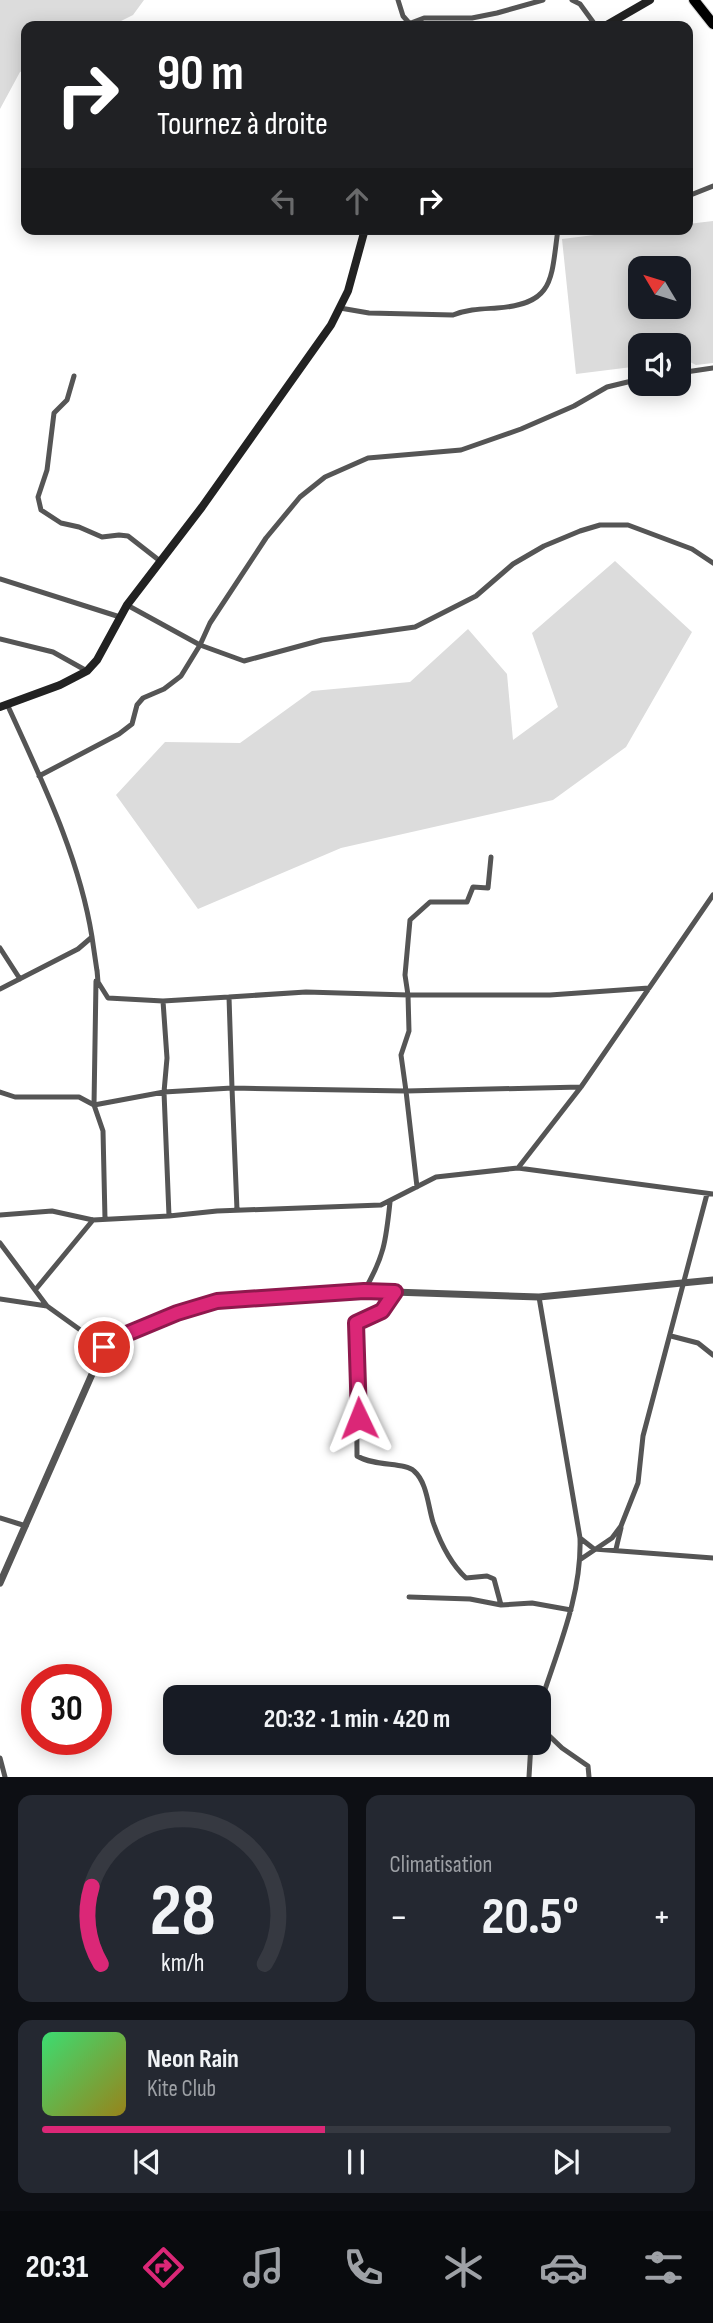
<!DOCTYPE html>
<html lang="fr">
<head>
<meta charset="utf-8">
<style>
	:root { --surface:#171b24; --page:#242831; --text:#f1f3f6; --muted:#9ea1a6; --line:#363941; --accent:#db2777 }
	body { margin:0; font-family:"Sofia Sans Condensed",sans-serif; background:var(--page); color:var(--text); height:100vh; display:flex; flex-direction:column; font-size:26px; white-space:nowrap }
	* { box-sizing:border-box; margin:0 }
	p { font-size:23px; color:var(--muted) }
	.icon { flex:none; width:38px; height:38px; fill:none; stroke:currentColor; stroke-width:2; stroke-linecap:round; stroke-linejoin:round }
	.map { position:relative; height:1777px; overflow:hidden }
	.sheet { display:flex; flex-direction:column; gap:18px; padding:18px; background:#0d0f14; flex:1 }
	.sheet>* { flex:none }
	.top-card { position:absolute; left:21px; top:21px; width:672px; height:214px; border-radius:14px; box-shadow:0 4px 18px #0003; background:#202124; color:#fff; overflow:hidden }
	.needle { width:46px; rotate:308deg }
	.controls { position:absolute; left:628px; top:256px; display:grid; gap:14px }
	.controls a { display:grid; place-items:center; width:63px; height:63px; border-radius:14px; background:var(--surface); box-shadow:0 4px 18px #0003; font-size:35px }
	.speed { position:absolute; left:21px; top:1664px; display:flex; gap:14px; font-size:35px; font-weight:700; text-align:center }
	.speed>* { display:grid; place-content:center; width:91px; height:91px; border-radius:50%; background:var(--surface); box-shadow:0 4px 18px #0003; line-height:1 }
	.speed .limit { border:10px solid #d22; background:#fff; color:#111 }
	.pin { position:absolute; display:grid; place-items:center; width:60px; height:60px; color:#fff; margin:-30px; border:4px solid #fff; border-radius:50%; box-shadow:0 2px 7px #0007 }
	.me { position:absolute; width:77px; margin:-38px; rotate:358deg; stroke-linejoin:round; filter:drop-shadow(0 0 5px #0008) }
	.turn { display:flex; align-items:center; gap:24px; height:147px; padding:0 21px; font-size:32px }
	.turn .icon { width:91px; height:91px; stroke-width:2.5 }
	.turn b { display:block; font-size:49px; line-height:60px }
	.lanes { display:flex; align-items:center; height:66px; padding:0 21px; background:#0003; justify-content:center; gap:35px; direction:ltr }
	.lanes .off { opacity:.35 }
	.big { font-size:52px; font-weight:700; line-height:1.1 }
	.sheet .widget { flex:1; display:flex; flex-direction:column; justify-content:center; gap:10px; min-width:0; padding:0 24px; border-radius:14px; background:var(--page) }
	.sheet .dial { align-items:center; gap:0 }
	.dial svg { height:182px; overflow:visible; fill:none; stroke:var(--line); stroke-width:7; stroke-linecap:round; text-anchor:middle }
	.dial text { fill:var(--text); stroke:none }
	.song { display:flex; align-items:center; gap:21px }
	.cover { width:84px; height:84px; border-radius:10px; background:linear-gradient(135deg,hsl(140 70% 55%),hsl(50 70% 35%)) }
	.played { height:7px; border-radius:4px; background:linear-gradient(90deg,var(--accent) 45%,var(--line) 45%) }
	.keys { display:flex; justify-content:space-around; direction:ltr }
	.heat { display:flex; justify-content:space-between; align-items:center; font-size:38px; direction:ltr }
	.sheet .tiles { flex:1; display:grid; gap:18px; grid-template-columns:1fr 1fr }
	.widget:last-child { grid-column:span 2 }
	.trip { position:absolute; left:163px; top:1685px; width:388px; height:70px; border-radius:14px; background:var(--surface); box-shadow:0 4px 18px #0003; font-weight:700; line-height:70px; text-align:center }
	.tabs { display:flex; height:112px; justify-content:space-around; align-items:center; background:#090b0e; color:var(--muted) }
	.tabs .icon { width:49px; height:49px }
	.tabs .on { color:var(--accent) }
	.tabs b { font-size:32px; color:var(--text) }
	.map>svg:first-child { display:block }
	.green { fill:#dcdcdc; fill-rule:evenodd }
	.lines { fill:none; stroke-linecap:round; stroke-linejoin:round }
	.trunk-casing { stroke:#dbdbdb; stroke-width:12 }
	.minor { stroke:#555; stroke-width:5 }
	.tertiary { stroke:#555; stroke-width:7 }
	.secondary { stroke:#222; stroke-width:8 }
	.trunk { stroke:#000; stroke-width:10 }
	.route-casing { stroke:#8e194d; stroke-width:18 }
	.route { stroke:#db2777; stroke-width:12 }
</style>
</head>
<body>
<div class="map">
<svg width="713" height="1777" viewBox="0 0 713 1777">
	<rect width="100%" height="100%" fill="#fff"/>
	<path class="green" d="M 0,0 L 144,0 L 133,15 L 111,26 L 26,26 L 26,69 L 20,72 L 0,109 Z
		M 713,221 L 713,363 L 696,365 L 688,361 L 679,362 L 679,345 L 640,345 L 640,366 L 576,374 L 562,239 L 643,229 L 688,229 L 688,224 ZM 640,268 L 679,268 L 679,306 L 640,306 Z
		M 615,561 L 692,632 L 626,747 L 553,800 L 341,848 L 198,909 L 116,795 L 165,742 L 240,743 L 312,691 L 410,682 L 468,629 L 507,674 L 513,740 L 558,707 L 532,633 Z"/>
	<g class="lines">
		<g class="trunk-casing">
			<path id="trunk" d="M 694,0 L 713,24"/>
		</g>
		<path class="minor" d="M 398,0 L 403,16 L 410,24
			M 572,0 L 580,4 L 596,26
			M 403,26 L 424,18 L 472,18 L 497,13 L 543,0
			M 688,196 L 713,186
			M 340,308 L 369,313 L 453,315 C 468,309 482,309 497,308 C 555,304 551,279 558,229
			M 679,373 L 713,368
			M 74,376 L 67,400 L 54,413 L 47,470 L 38,497 L 41,510 L 61,523 L 79,527 L 102,537 L 119,535 L 128,536 L 160,561
			M 0,579 L 120,617
			M 127,605 L 200,645 L 210,623 L 266,538 L 300,497 L 325,477 L 368,458 L 461,450 L 521,429 L 574,406 L 607,387 L 640,379
			M 0,639 L 53,652 L 87,671
			M 39,776 L 119,734 L 132,724 L 137,705 L 143,698 L 164,689 L 181,676 L 200,645 L 244,661 L 322,640 L 415,627 L 476,596 L 513,564 L 544,546 L 580,531 L 600,525 L 628,525 L 692,549 L 713,563
			M 491,857 L 488,888 L 473,887 L 467,902 L 430,902 L 410,920 L 405,975 L 408,995 L 550,995 L 649,988
			M 92,937 L 97,971
			M 0,948 L 20,979
			M 97,970 L 98,982 L 108,998 L 163,1001 L 229,997 L 232,1088 L 164,1092 L 169,1216
			M 96,981 L 94,1105 L 164,1092 L 167,1058 L 163,1001
			M 0,989 L 78,949 L 92,937 C 79,855 41,779 7,704
			M 229,997 L 306,992 L 408,995 L 409,1031 L 401,1055 L 406,1091 L 581,1087
			M 0,1092 L 15,1097 L 79,1097 L 94,1105 L 103,1131 L 105,1219
			M 518,1168 L 581,1087 L 713,895
			M 237,1210 L 232,1088 L 406,1091 L 417,1187
			M 0,1215 L 52,1211 L 93,1220 L 169,1216 L 217,1211 L 381,1205 L 436,1177 L 518,1168 L 713,1194
			M 0,1243 L 47,1306 L 104,1347
			M 36,1289 L 93,1220
			M 364,1291 C 384,1257 386,1241 390,1202
			M 395,1292 L 382,1311 L 356,1323 L 357,1456 C 375,1467 405,1462 414,1471 C 427,1482 428,1506 433,1522 C 440,1542 451,1564 466,1578 L 487,1576 L 494,1579 L 501,1605
			M 0,1299 L 47,1306
			M 671,1336 L 698,1343 L 713,1355
			M 0,1518 L 26,1526
			M 580,1538 L 594,1549 L 713,1558
			M 616,1549 L 621,1528
			M 581,1559 L 612,1538 L 621,1526 L 638,1483 L 643,1436 L 707,1194
			M 409,1597 L 470,1599 L 501,1605 L 532,1603 L 571,1610
			M 539,1708 C 556,1653 582,1597 580,1538 L 539,1297
			M 539,1726 L 562,1748 L 588,1766 L 589,1777
			M 0,1758 L 5,1777
			M 529,1777 L 531,1743"/>
		<path class="tertiary" d="M 0,1583 L 104,1347 L 124,1335 L 177,1313 L 217,1301 L 364,1291 L 539,1297 L 713,1280"/>
		<path class="secondary" d="M 605,26 L 650,0
			M 0,707 L 60,685 L 87,671 L 97,660 L 127,605 L 202,507 L 331,325 L 348,291 L 365,229"/>
		<use href="#trunk" class="trunk"/>
	</g>
	<g class="lines">
		<g class="route-casing">
			<path id="route" d="M 104,1347 L 124,1335 L 177,1313 L 217,1301 L 364,1291 L 395,1292 L 382,1311 L 356,1323 L 359,1418"/>
		</g>
		<use href="#route" class="route"/>
	</g>
</svg>
<div class="controls">
<a><svg class="needle" viewBox="-14 -14 28 28"><path d="M0-13l5 13h-10z" fill="#e53935"/><path d="M0 13l5-13h-10z" fill="#9ea1a6"/></svg></a>
<a><svg class="icon" aria-label="sound" viewBox="0 0 24 24"><path d="M4 9h4l5-4v14l-5-4H4zM17 9q2 3 0 6"/></svg></a>
</div>
<div class="speed"><div class="limit">30</div></div>
<div class="pin" style="left:104px;top:1347px;background:#d93025"><svg class="icon" aria-label="arrive" viewBox="0 0 24 24"><path d="M6 21V4h12l-3 4 3 4H6"/></svg></div>
<svg class="me" style="left:359px;top:1418px" viewBox="-20 -20 40 40"><path d="M0-17L14 15 0 8-14 15z" fill="#db2777" stroke="#fff" stroke-width="4"/></svg>
<div class="trip">20:32 · 1 min · 420 m</div>
<div class="top-card">
<div class="turn"><svg class="icon" aria-label="right" viewBox="0 0 24 24"><path d="M7 20v-9h11M14 6l5 5-5 5"/></svg><div><b>90 m</b>Tournez à droite</div></div>
<div class="lanes"><svg class="icon off" aria-label="left" viewBox="0 0 24 24"><path d="M17 20v-9H6M10 6l-5 5 5 5"/></svg><svg class="icon off" aria-label="ahead" viewBox="0 0 24 24"><path d="M12 20V5M6 11l6-6 6 6"/></svg><svg class="icon" aria-label="right" viewBox="0 0 24 24"><path d="M7 20v-9h11M14 6l5 5-5 5"/></svg></div>
</div>
</div>
<section class="sheet">
<div class="tiles">
<div class="widget dial"><svg viewBox="0 0 100 80">
<path d="M14 69A42 42 0 1 1 86 69"/>
<path d="M14 69A42 42 0 0 1 10 35" stroke="#db2777"/>
<text x="50" y="56" font-size="32" font-weight="700">28</text>
<text x="50" y="72" font-size="11">km/h</text>
</svg></div>
<div class="widget"><p>Climatisation</p>
<div class="heat"><a>−</a><b class="big">20.5°</b><a>+</a></div>
</div>
<div class="widget">
<div class="song"><i class="cover"></i><div><b>Neon Rain</b><p>Kite Club</p></div></div>
<div class="played"></div>
<div class="keys"><svg class="icon" aria-label="previous" viewBox="0 0 24 24"><path d="M18 5L8 12l10 7zM5 5v14"/></svg><svg class="icon" aria-label="pause" viewBox="0 0 24 24"><path d="M8 5v14M16 5v14"/></svg><svg class="icon" aria-label="next" viewBox="0 0 24 24"><path d="M6 5l10 7-10 7zM19 5v14"/></svg></div>
</div>
</div>
</section>
<nav class="tabs">
<b>20:31</b>
<svg class="icon on" aria-label="directions" viewBox="0 0 24 24"><path d="M12 3l9 9-9 9-9-9zM9 14v-3h6M13 9l2 2-2 2"/></svg>
<svg class="icon" aria-label="music" viewBox="0 0 24 24"><path d="M9 18V5l10-2v13"/><circle cx="6" cy="18" r="3"/><circle cx="16" cy="16" r="3"/></svg>
<svg class="icon" aria-label="phone" viewBox="0 0 24 24"><path d="M5 4h4l2 5-3 2q2 4 5 5l2-3 5 2v4C11 20 4 13 5 4z"/></svg>
<svg class="icon" aria-label="climate" viewBox="0 0 24 24"><path d="M12 3v18M4 7l16 10M4 17L20 7"/></svg>
<svg class="icon" aria-label="car" viewBox="0 0 24 24"><path d="M5 17H2v-5l4-1 3-4h7l3 4 3 1v5h-3M9 17h6M6 11h13"/><circle cx="7" cy="17" r="2"/><circle cx="17" cy="17" r="2"/></svg>
<svg class="icon" aria-label="filters" viewBox="0 0 24 24"><path d="M4 7h16M4 17h16"/><circle cx="9" cy="7" r="2"/><circle cx="15" cy="17" r="2"/></svg>
</nav>
</body>
</html>
